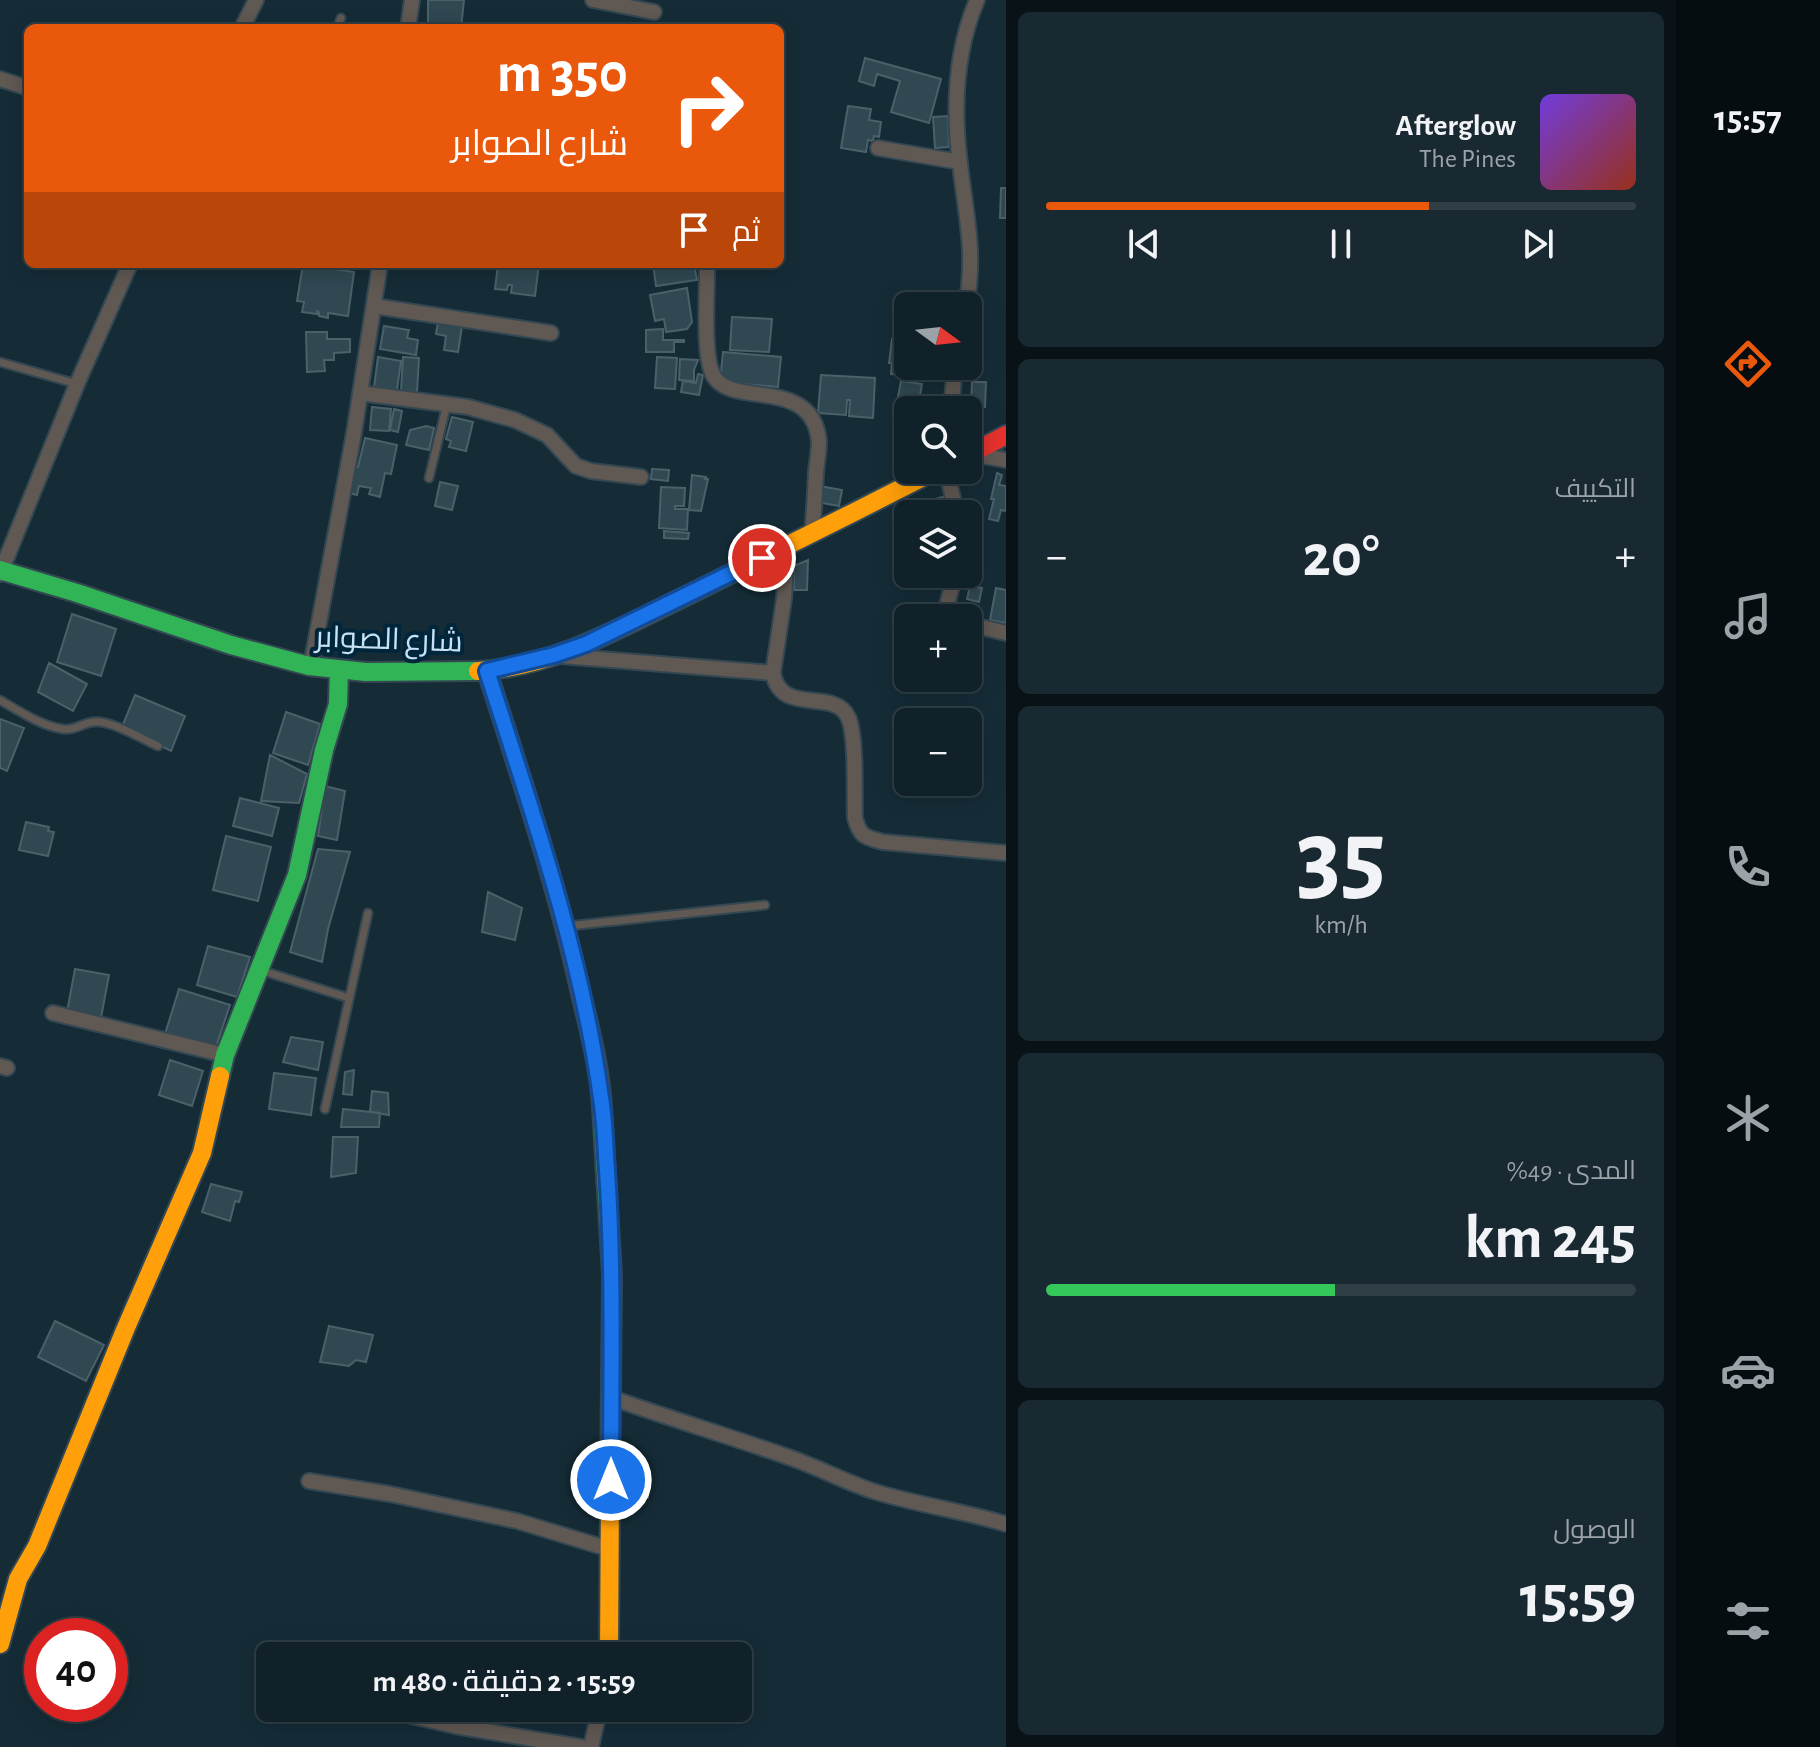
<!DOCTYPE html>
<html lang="ar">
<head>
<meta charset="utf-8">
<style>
	:root { --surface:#102129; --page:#192931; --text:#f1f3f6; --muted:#9ca3a8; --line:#303e46; --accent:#ea580c }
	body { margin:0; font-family:"Alegreya Sans",Cairo,sans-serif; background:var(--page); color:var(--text); direction:rtl; height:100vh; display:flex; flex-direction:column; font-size:30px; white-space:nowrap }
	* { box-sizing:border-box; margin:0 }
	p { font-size:26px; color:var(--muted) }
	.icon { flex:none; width:44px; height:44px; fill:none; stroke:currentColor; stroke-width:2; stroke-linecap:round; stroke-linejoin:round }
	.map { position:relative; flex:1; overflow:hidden; direction:ltr }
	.sheet { display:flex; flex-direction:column; gap:12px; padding:12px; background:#091217; width:670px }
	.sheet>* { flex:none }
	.guide { position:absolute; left:24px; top:24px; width:760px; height:244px; border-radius:12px; box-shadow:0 4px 20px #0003,0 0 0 2px var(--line); direction:rtl; background:#ea580c; color:#fff; overflow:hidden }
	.needle { width:52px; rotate:105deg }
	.buttons { position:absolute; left:894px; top:292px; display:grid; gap:16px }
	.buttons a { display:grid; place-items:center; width:88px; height:88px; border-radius:12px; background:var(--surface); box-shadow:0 4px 20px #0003,0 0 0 2px var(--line); font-size:40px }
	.speed { position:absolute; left:24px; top:1618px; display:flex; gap:16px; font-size:40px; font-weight:700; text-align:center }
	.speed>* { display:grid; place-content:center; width:104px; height:104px; border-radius:50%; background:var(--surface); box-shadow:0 4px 20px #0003,0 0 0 2px var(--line); line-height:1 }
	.speed .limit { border:12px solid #d22; background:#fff; color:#111 }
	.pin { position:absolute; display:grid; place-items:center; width:68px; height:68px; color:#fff; margin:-34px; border:4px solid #fff; border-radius:50%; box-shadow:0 2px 8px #0007 }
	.me { position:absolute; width:88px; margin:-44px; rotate:0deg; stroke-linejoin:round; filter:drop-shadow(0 0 6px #0008) }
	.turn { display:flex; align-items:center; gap:28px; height:168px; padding:0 24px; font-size:36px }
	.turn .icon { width:104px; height:104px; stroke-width:2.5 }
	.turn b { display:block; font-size:56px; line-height:68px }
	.then { display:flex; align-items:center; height:76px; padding:0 24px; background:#0003; gap:16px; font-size:30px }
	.big { font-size:60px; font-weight:600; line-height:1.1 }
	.sheet .widget { flex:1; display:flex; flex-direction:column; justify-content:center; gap:12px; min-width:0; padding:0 28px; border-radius:12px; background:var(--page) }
	.sheet .dial { align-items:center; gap:0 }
	.dial b { font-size:104px; line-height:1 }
	.song { display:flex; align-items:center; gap:24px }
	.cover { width:96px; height:96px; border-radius:12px; background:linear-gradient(135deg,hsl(260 70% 55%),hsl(10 70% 35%)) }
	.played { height:8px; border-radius:4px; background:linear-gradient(90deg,var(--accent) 65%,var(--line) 65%) }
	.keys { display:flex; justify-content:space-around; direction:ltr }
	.heat { display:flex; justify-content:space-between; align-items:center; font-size:44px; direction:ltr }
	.charge { height:12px; border-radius:6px; background:linear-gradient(90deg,#34c759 49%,var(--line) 0) }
	.trip { position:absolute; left:256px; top:1642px; width:496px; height:80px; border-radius:12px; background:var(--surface); box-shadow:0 4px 20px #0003,0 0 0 2px var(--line); font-weight:600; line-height:80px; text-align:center; direction:rtl }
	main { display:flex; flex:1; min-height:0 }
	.tabs { display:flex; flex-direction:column; width:144px; justify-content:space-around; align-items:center; background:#060d10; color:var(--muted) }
	.tabs .icon { width:56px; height:56px }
	.tabs .on { color:var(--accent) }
	.tabs b { font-size:36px; color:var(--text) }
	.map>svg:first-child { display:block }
	.building { fill:#304852; stroke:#4a616a; stroke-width:2 }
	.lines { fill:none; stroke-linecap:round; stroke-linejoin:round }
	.lane-casing { stroke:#344853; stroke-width:11 }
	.street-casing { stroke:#344853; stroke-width:18 }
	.fast-casing { stroke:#344853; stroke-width:22 }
	.slow-casing { stroke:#344853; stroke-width:22 }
	.jam-casing { stroke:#344853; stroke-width:22 }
	.lane { stroke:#605852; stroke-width:7 }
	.street { stroke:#605852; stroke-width:14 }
	.fast { stroke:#30b455; stroke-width:18 }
	.slow { stroke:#ff9f0a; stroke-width:18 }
	.jam { stroke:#e5322d; stroke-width:18 }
	.route-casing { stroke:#114b97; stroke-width:20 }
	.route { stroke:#1a73e8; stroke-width:14 }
	.labels { text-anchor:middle; stroke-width:8; stroke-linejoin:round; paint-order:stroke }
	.street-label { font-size:30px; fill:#c8e2f4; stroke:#00263c }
</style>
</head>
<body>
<main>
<nav class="tabs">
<b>15:57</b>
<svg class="icon on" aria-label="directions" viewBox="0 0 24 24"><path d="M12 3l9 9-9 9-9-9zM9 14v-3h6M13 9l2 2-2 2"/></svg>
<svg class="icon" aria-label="music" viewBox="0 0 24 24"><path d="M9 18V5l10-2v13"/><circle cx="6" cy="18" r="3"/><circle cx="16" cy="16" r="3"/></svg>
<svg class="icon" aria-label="phone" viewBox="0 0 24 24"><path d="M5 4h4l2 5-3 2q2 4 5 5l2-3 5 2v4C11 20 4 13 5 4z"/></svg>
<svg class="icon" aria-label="climate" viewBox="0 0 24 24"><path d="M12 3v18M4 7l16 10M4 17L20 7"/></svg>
<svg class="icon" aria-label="car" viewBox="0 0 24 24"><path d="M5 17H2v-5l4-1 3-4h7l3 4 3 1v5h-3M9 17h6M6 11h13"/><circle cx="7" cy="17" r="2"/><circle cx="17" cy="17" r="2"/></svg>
<svg class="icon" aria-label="filters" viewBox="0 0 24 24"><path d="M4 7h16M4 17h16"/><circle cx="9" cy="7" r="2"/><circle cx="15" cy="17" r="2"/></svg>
</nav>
<section class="sheet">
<div class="widget">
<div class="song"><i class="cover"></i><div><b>Afterglow</b><p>The Pines</p></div></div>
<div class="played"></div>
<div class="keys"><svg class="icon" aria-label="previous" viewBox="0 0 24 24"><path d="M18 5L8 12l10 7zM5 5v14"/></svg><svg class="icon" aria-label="pause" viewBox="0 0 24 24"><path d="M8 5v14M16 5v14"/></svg><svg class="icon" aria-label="next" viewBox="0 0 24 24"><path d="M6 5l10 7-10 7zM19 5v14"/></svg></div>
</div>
<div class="widget"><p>التكييف</p>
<div class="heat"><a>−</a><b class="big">20°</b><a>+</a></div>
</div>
<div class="widget dial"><b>35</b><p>km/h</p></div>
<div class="widget"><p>المدى · 49%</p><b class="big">245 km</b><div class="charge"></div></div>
<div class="widget"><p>الوصول</p><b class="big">15:59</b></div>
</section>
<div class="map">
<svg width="1006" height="1747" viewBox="0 0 1006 1747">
	<rect width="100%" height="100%" fill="#152c37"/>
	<path class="building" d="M 428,0 L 464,0 L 461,28 L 428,28 Z
		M 865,58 L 941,79 L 929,123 L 891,112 L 900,81 L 877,74 L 874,86 L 859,81 Z
		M 848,106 L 871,109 L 869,120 L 881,122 L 879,137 L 874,136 L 873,141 L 868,140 L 866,152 L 841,148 Z
		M 948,116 L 949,147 L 935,148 L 933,117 Z
		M 1001,188 L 1006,188 L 1006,218 L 1000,218 Z
		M 303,264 L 354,272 L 348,316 L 328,313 L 328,318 L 319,316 L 319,312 L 317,311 L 317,314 L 302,312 L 304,302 L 297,301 Z
		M 498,264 L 539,264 L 535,296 L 511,293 L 512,285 L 508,285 L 507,290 L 495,289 Z
		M 653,264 L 694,264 L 697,280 L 656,286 Z
		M 687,288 L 692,322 L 687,329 L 666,332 L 664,319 L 655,321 L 650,295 Z
		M 921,295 L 963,302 L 962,306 L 920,306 Z
		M 732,317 L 772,319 L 769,352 L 730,350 Z
		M 438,322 L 462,326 L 458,352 L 444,350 L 446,336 L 436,334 Z
		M 384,326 L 409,330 L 407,338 L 418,340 L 416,355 L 380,349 Z
		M 663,329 L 663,340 L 684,340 L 684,342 L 674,342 L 674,352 L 646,352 L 646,330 Z
		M 306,332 L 327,332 L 327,339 L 350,339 L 350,352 L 334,353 L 334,360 L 324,360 L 325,371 L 307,372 Z
		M 892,339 L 908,340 L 906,364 L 904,364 L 903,375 L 891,374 L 892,363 L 889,363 Z
		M 723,352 L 781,357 L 778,387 L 720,382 Z
		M 378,357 L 401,361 L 397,390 L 374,387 Z
		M 403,357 L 419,358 L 417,392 L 401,391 Z
		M 657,357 L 677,358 L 675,389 L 655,388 Z
		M 680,359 L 698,360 L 694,370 L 694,381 L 679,380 Z
		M 698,374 L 703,375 L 699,395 L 681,392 L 683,381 L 696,383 Z
		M 821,375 L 875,378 L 873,418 L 849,416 L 850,400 L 847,400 L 846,415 L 818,413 Z
		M 901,381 L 922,384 L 920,395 L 931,397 L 929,410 L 896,407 Z
		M 972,382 L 986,382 L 985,407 L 971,406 Z
		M 372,407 L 391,409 L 389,431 L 370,430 Z
		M 394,409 L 402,411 L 398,432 L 390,430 Z
		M 452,417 L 473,422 L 466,451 L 449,447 L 451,441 L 446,439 Z
		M 426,426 L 434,428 L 429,450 L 406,445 L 410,430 Z
		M 365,438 L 397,445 L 391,474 L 385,473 L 380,497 L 369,494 L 371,488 L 359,486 L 357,495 L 349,493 L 355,467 L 358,467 Z
		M 652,469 L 669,470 L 668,481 L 651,479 Z
		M 997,473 L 1002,475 L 999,485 L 1006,486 L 1006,511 L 1001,510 L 998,521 L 989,519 L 994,499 L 991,499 Z
		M 692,475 L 706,477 L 705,479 L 708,479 L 701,511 L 689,510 Z
		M 440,482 L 458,486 L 452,510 L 435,506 Z
		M 820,486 L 842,490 L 839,506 L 817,502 Z
		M 661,487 L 685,488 L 684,506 L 675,506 L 675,509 L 688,509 L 687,530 L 659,528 Z
		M 946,496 L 951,514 L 908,514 L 908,527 L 900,529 L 894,511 Z
		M 664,531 L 689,533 L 688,539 L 664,538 Z
		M 808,560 L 807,590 L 794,590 L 794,566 Z
		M 970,586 L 982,588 L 979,602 L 967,599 Z
		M 996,588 L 1006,590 L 1006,623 L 990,620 Z
		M 72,614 L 116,629 L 101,676 L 57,662 Z
		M 49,663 L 87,684 L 73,711 L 38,692 Z
		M 135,695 L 185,716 L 171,751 L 122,727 Z
		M 286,712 L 320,724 L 308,765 L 273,753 Z
		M 0,719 L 24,728 L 7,771 L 0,768 Z
		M 270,755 L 307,774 L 299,803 L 261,801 Z
		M 325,786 L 345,791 L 337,840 L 318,836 Z
		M 240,798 L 279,808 L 272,836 L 233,826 Z
		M 26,822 L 49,827 L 48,831 L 54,832 L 48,856 L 19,850 Z
		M 226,836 L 271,847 L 258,901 L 213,890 Z
		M 318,849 L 350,852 L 328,929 L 322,962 L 290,952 Z
		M 488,892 L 522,908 L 515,940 L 482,932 Z
		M 208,946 L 250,957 L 237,997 L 197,985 Z
		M 75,969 L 109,975 L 101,1018 L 67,1012 Z
		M 179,989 L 230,1005 L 215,1050 L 165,1034 Z
		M 291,1037 L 323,1042 L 318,1070 L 283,1062 Z
		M 170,1060 L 203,1071 L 192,1106 L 159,1095 Z
		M 354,1070 L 352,1095 L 343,1094 L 345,1072 Z
		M 274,1073 L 316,1078 L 311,1115 L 269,1109 Z
		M 372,1091 L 388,1093 L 389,1115 L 370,1112 Z
		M 343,1109 L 380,1113 L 379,1127 L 341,1127 Z
		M 333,1137 L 358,1137 L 356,1173 L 331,1177 Z
		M 211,1184 L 242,1192 L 239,1202 L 235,1201 L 230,1221 L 202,1212 Z
		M 55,1321 L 104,1345 L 86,1381 L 38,1357 Z
		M 329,1326 L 373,1335 L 366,1362 L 356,1360 L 349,1366 L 320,1362 Z
		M 625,1470 L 650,1471 L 648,1498 L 623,1497 Z"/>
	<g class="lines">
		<g class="lane-casing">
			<path id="lane" d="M 337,28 L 341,18
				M 0,362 L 77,384
				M 429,478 L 447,404
				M 0,700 C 19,711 41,726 63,729 C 75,731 82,723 93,722 C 109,719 142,739 158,746
				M 568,926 L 765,905
				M 263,971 L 349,998
				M 325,1109 L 368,913"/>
		</g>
		<g class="street-casing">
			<path id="street" d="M 593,0 L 654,12
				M 242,28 L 256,0
				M 408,28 L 412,0
				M 0,79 L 28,88
				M 878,148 L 960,162
				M 707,271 C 707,295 703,355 713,375 C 731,409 812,375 819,441 C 819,451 817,462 816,472 C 815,493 814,513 812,534
				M 374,306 L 551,333
				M 966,306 C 976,254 966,216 960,164 C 953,109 955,52 977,0
				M 360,393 L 468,407 L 515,420 L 547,435 L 576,466 L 591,471 L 641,477
				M 951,410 L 955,366
				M 971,454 L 1006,460
				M 946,470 L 957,514
				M 787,546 L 784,599 L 773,673 C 781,717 834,687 848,717 C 857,736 854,794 855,818 C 860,837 865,837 883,842 L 1006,853
				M 0,574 L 77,384 L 130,264
				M 950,618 L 946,609 L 955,574
				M 968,624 L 1006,633
				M 562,656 L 773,673
				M 311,666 L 354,433 L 380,264
				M 53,1013 L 225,1055
				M 0,1066 L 7,1068
				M 612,1398 C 671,1419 732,1437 791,1458 C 820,1468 847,1483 876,1492 C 919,1505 963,1511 1006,1524
				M 309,1481 L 390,1494 L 517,1521 L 609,1549
				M 377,1708 L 455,1726 L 581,1747
				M 591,1747 L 600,1708"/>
		</g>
		<g class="fast-casing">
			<path id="fast" d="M 0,570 L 77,593 L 231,645 L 309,666 L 366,672 L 478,671
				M 220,1076 L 225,1055 L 297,875 L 324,750 L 338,704 L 339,670
				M 602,1108 L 612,1275 L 610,1488"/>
		</g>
		<g class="slow-casing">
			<path id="slow" d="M 478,671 C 554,667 623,626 690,594 C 773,553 855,512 937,470
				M 0,1644 L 18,1579 L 37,1546 L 125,1330 L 202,1153 L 220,1076
				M 609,1656 L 610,1488"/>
		</g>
		<g class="jam-casing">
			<path id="jam" d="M 968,455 L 1006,435
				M 487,671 C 521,778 557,884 581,994 C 590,1031 600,1070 602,1108"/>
		</g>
		<use href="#lane" class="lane"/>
		<use href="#street" class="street"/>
		<use href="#fast" class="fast"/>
		<use href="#slow" class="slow"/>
		<use href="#jam" class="jam"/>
	</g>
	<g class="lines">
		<g class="route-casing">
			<path id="route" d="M 611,1480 C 611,1377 614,1273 607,1170 C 605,1146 605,1122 601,1098 C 581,952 532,811 487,671 L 554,655 L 586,644 L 762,558"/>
		</g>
		<use href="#route" class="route"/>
	</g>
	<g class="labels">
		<g class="street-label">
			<text transform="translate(389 639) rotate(2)" y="10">شارع الصوابر</text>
		</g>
	</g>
</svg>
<div class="buttons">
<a><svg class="needle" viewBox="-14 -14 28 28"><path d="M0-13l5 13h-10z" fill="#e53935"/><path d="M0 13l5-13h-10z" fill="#9ca3a8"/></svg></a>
<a><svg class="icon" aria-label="search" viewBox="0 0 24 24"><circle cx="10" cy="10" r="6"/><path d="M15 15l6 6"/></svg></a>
<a><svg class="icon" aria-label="layers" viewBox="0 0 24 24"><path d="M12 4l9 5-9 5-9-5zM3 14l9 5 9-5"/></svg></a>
<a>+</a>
<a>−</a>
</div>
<div class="speed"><div class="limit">40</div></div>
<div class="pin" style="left:762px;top:558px;background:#d93025"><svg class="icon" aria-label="arrive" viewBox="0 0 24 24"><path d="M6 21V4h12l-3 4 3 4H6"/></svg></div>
<svg class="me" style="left:611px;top:1480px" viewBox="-20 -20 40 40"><circle r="17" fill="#1a73e8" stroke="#fff" stroke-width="3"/><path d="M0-11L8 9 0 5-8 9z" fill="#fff"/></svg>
<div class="trip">15:59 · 2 دقيقة · 480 m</div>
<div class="guide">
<div class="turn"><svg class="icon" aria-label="right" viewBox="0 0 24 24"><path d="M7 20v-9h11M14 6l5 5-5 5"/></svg><div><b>350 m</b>شارع الصوابر</div></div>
<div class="then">ثم<svg class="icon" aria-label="arrive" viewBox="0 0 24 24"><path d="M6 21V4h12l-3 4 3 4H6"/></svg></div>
</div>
</div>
</main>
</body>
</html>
